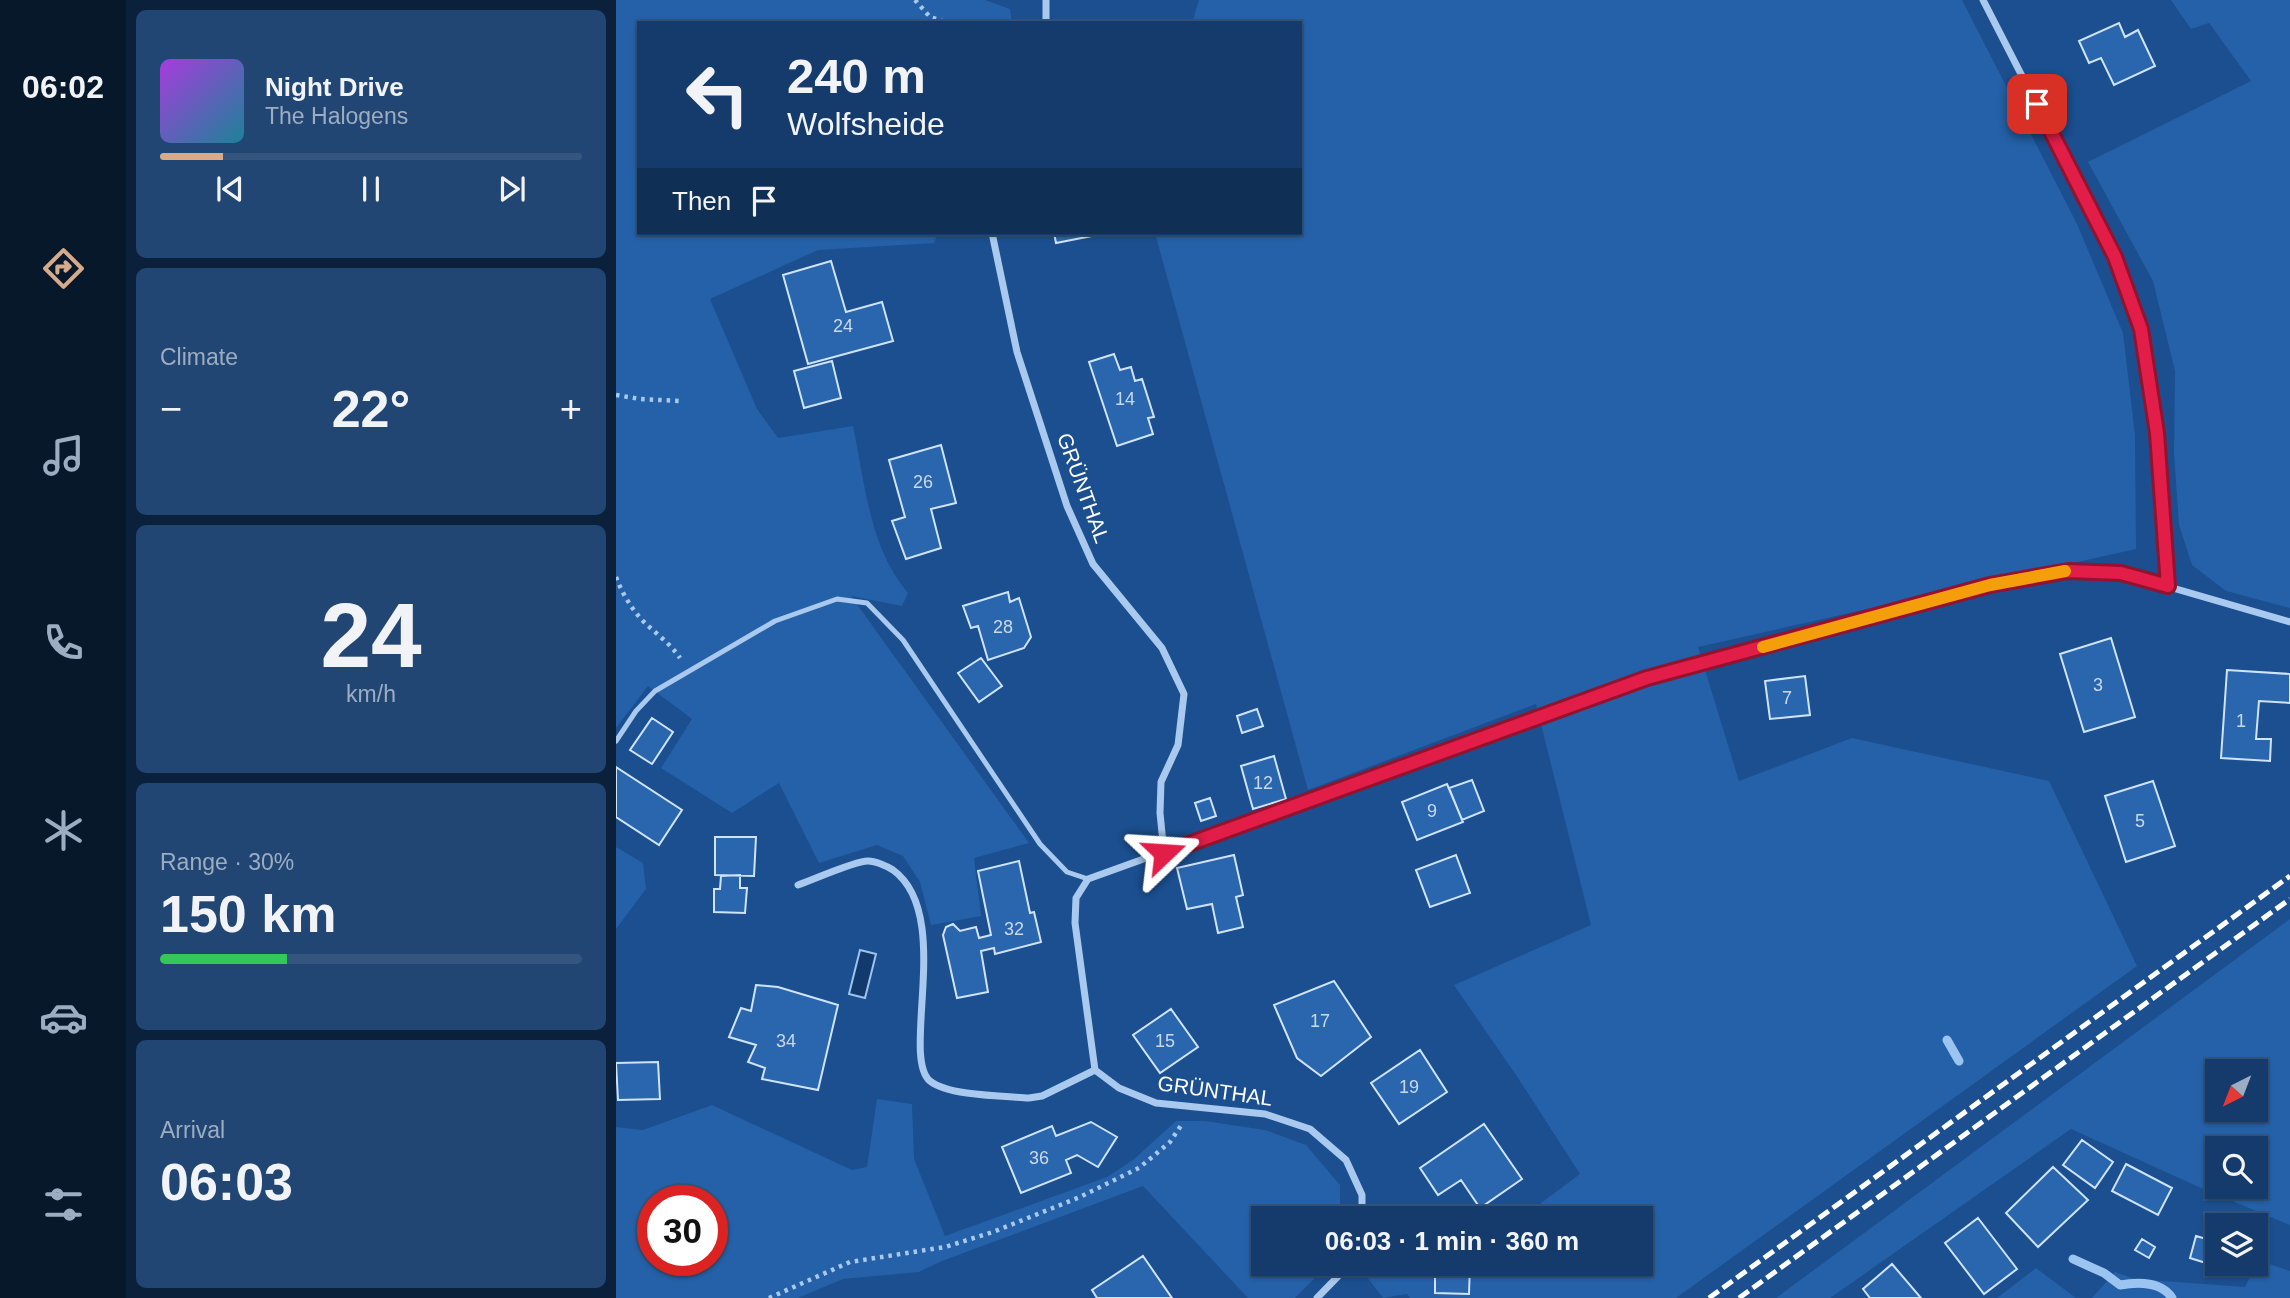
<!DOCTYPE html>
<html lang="en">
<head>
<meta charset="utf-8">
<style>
	:root { --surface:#143b6b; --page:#214673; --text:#f1f3f6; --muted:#9dadc1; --line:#33557e; --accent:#d6ab8b }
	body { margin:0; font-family:Helvetica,sans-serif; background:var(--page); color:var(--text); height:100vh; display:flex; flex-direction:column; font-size:26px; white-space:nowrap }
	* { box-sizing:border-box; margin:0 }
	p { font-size:23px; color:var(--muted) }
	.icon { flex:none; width:38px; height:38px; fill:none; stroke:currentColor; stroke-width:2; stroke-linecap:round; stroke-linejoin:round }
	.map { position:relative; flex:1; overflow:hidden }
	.sheet { display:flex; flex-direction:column; gap:10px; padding:10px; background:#0b203b; width:490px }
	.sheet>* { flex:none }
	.banner { position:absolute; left:21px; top:21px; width:665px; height:214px; border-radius:0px; box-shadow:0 2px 5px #0004,0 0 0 2px var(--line); background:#143b6b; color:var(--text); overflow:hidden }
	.needle { width:46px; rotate:222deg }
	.buttons { position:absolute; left:1589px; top:1059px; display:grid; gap:14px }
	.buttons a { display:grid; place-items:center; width:63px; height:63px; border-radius:0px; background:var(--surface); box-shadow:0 2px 5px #0004,0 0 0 2px var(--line); font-size:35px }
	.speed { position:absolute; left:21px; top:1185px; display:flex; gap:14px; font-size:35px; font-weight:700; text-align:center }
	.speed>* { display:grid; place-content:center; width:91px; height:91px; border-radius:50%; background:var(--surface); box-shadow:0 2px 5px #0004,0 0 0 2px var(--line); line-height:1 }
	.speed .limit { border:10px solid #d22; background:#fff; color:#111 }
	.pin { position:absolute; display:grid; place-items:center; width:60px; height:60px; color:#fff; margin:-30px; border-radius:14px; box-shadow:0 4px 10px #0006 }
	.me { position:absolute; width:77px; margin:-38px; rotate:70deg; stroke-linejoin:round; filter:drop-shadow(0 0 5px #0008) }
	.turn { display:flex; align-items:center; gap:24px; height:147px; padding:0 35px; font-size:32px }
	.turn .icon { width:91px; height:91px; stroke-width:2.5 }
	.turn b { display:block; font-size:49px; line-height:60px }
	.then { display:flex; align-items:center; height:66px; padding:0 35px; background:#0003; gap:14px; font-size:26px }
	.big { font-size:52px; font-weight:800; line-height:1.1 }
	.sheet .widget { flex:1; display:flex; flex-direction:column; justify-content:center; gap:10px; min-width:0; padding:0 24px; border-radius:10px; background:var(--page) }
	.sheet .dial { align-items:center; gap:0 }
	.dial b { font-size:91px; line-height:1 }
	.song { display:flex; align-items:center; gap:21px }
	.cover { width:84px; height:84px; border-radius:10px; background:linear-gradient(135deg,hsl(280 70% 55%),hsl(190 70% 35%)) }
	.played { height:7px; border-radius:4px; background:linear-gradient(90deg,var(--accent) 15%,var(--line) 15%) }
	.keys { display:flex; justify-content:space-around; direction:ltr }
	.heat { display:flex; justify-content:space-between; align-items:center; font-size:38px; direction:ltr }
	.charge { height:10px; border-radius:5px; background:linear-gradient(90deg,#34c759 30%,var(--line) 0) }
	.trip { position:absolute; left:635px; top:1206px; width:402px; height:70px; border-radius:0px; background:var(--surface); box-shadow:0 2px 5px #0004,0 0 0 2px var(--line); font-weight:800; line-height:70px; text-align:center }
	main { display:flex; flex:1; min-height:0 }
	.dock { display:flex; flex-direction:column; width:126px; justify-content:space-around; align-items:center; background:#08182b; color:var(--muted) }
	.dock .icon { width:49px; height:49px }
	.dock .active { color:var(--accent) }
	.dock b { font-size:32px; color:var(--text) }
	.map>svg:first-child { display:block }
	.green { fill:#2461a8; fill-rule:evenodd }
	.water { fill:#123a6d; stroke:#9cc4f0; stroke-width:2 }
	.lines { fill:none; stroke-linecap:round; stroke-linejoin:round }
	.stream { stroke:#9cc4f0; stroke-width:9 }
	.building { fill:#2a66ad; stroke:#cfe3fa; stroke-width:2 }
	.path { stroke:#a9c9ee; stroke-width:4.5; stroke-dasharray:3.5 5; stroke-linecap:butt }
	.service { stroke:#a9c9ee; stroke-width:5 }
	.minor { stroke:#a9c9ee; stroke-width:7 }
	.rail { stroke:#fff; stroke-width:5; stroke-dasharray:12 5; stroke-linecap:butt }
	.route-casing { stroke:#92132f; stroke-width:18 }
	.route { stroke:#e11d48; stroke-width:12 }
	.slow { stroke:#f59e0b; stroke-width:12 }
	.labels { text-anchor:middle; stroke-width:7; stroke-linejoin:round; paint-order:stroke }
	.number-label { font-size:18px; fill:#cad9ea }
	.street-label { font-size:21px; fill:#fff; stroke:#1b4f8f }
</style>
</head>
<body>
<main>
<nav class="dock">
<b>06:02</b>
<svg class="icon active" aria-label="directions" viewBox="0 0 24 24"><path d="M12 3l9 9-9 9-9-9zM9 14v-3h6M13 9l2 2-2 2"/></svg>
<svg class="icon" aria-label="music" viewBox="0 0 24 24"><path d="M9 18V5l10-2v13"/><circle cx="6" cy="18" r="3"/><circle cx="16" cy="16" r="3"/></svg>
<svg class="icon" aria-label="phone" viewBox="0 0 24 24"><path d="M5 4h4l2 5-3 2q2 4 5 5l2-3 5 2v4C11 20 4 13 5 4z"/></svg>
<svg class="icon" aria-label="climate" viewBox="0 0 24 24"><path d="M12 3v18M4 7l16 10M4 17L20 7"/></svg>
<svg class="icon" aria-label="car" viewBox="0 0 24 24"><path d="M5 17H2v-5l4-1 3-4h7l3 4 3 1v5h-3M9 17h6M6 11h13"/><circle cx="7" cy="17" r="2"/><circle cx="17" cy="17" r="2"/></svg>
<svg class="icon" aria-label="filters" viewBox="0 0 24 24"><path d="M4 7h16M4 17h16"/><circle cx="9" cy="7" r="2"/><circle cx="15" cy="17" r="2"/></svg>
</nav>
<section class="sheet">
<div class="widget">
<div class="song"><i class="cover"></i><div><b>Night Drive</b><p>The Halogens</p></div></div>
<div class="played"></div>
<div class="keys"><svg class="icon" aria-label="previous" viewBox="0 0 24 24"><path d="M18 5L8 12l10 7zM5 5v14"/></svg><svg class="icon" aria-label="pause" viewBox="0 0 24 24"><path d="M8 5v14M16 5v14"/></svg><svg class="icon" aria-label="next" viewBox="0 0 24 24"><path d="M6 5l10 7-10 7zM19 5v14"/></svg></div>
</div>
<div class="widget"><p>Climate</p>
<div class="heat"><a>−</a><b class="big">22°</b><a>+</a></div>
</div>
<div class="widget dial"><b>24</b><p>km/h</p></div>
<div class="widget"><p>Range · 30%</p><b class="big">150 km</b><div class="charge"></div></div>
<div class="widget"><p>Arrival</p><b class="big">06:03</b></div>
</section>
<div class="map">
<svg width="1674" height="1298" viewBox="0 0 1674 1298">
	<rect width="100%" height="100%" fill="#1b4f8f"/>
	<path class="green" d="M 0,0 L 369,0 L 394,9 L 396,23 L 23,23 L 23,233 L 322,233 L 318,243 L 202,250 L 94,299 L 141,409 L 162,438 L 237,426 C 249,483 253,547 292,593 L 286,606 L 235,596 L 413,843 L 358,858 L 365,916 L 315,925 L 304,882 L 287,856 L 261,845 L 203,863 L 163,783 L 116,813 L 45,768 L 76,719 L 32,686 L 0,728 Z
		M 583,0 L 1346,0 L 1461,224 L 1507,333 L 1519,435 L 1520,549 L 1082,647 L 1123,781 L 1236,738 L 1433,781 L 1521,966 L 1060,1298 L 794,1298 L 791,1294 L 767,1298 L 747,1272 L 750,1264 L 1026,1264 L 1026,1218 L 905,1218 L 964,1174 L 902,1078 L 838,985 L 975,925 L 920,704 L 692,790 L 539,233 L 684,233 L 684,23 L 576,23 Z
		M 1555,0 L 1674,0 L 1674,608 L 1610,591 L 1576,565 L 1563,525 L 1558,453 L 1559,371 L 1537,281 L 1472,162 L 1635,81 L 1593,23 L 1575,29 Z
		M 0,847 L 27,863 L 30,889 L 0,929 Z
		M 1674,919 L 1674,1225 L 1585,1188 L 1455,1129 L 1214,1298 L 1160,1298 ZM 1601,1071 L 1640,1071 L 1640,1110 L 1601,1110 ZM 1601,1148 L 1640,1148 L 1640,1186 L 1601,1186 Z
		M 261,1099 L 296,1104 L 298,1159 L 329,1236 L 491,1177 L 517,1160 L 560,1121 L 589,1121 L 649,1130 L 690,1145 L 724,1185 L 724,1218 L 648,1218 L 648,1264 L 712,1264 L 712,1265 L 679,1298 L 632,1298 L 527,1186 L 326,1261 L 303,1272 L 227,1279 L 182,1298 L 0,1298 L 0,1127 L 27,1130 L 96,1105 L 236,1170 L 251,1167 ZM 37,1200 L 96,1200 L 96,1260 L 37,1260 Z
		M 1642,1260 L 1674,1271 L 1674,1298 L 1476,1298 L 1499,1272 L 1519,1279 L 1629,1287 Z
		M 1420,1268 L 1460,1298 L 1381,1298 Z"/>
	<path class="water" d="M 244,950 L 260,954 L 249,998 L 233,994 Z"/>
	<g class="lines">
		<path class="stream" d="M 1331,1040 L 1343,1061
			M 1457,1259 L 1488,1273 L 1504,1285 C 1522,1282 1545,1281 1556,1298"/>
	</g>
	<path class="building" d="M 1503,23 L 1509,37 L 1522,30 L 1539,66 L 1498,85 L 1485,58 L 1473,63 L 1463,41 Z
		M 438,233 L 491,233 L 440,243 Z
		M 215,261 L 230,312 L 266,302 L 277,341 L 192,364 L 167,275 Z
		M 498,354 L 504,370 L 515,367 L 519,381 L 526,379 L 538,417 L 532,418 L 537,434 L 501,446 L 473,362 Z
		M 216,361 L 225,398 L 188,408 L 178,371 Z
		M 325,445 L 340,503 L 315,509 L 325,548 L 290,559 L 276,521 L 289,517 L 273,460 Z
		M 392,592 L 394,602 L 403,598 L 415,637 L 408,648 L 372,660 L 362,626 L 355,628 L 347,606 Z
		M 1495,638 L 1519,717 L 1468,732 L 1444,654 Z
		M 365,658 L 386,686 L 363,702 L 342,673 Z
		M 1611,670 L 1674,674 L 1674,703 L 1643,701 L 1640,739 L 1655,739 L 1654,761 L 1605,758 Z
		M 1189,676 L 1194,715 L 1154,719 L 1149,681 Z
		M 641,709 L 647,726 L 626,733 L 621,716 Z
		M 36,718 L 57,732 L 36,764 L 14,750 Z
		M 658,756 L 670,799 L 637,809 L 625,766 Z
		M 0,767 L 66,810 L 43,845 L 0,817 Z
		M 856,780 L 868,811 L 846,820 L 833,788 Z
		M 1537,781 L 1559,846 L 1510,862 L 1489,796 Z
		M 831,784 L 847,822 L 801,840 L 786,802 Z
		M 594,798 L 600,816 L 585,821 L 579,803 Z
		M 99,837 L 140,837 L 138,876 L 99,875 Z
		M 618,855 L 627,895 L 620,897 L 627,927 L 602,933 L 596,904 L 571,909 L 561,868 Z
		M 840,855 L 854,893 L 814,907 L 800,870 Z
		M 403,861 L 414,913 L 418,912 L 425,942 L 379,954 L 378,948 L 365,951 L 372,992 L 341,998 L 327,935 L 330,927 L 337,924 L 344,931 L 360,927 L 363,938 L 375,935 L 362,871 Z
		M 124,875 L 124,888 L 131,888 L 129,913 L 98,912 L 98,889 L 104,889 L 105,876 Z
		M 718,981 L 755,1037 L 705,1076 L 681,1058 L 658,1005 Z
		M 140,985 L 162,987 L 222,1005 L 202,1090 L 146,1079 L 149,1068 L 132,1062 L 140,1045 L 113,1037 L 125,1008 L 135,1011 Z
		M 555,1009 L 582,1047 L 544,1073 L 517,1035 Z
		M 804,1050 L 831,1092 L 783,1124 L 755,1083 Z
		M 42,1062 L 44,1099 L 2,1100 L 0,1063 Z
		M 475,1122 L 501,1137 L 482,1167 L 461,1155 L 450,1160 L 455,1173 L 405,1193 L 386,1147 L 436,1126 L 440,1136 Z
		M 868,1124 L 906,1179 L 864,1208 L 845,1180 L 822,1195 L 804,1168 Z
		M 1466,1140 L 1497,1162 L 1479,1188 L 1447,1165 Z
		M 1510,1164 L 1556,1188 L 1542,1215 L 1496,1191 Z
		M 1437,1167 L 1472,1200 L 1422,1247 L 1390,1213 Z
		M 1362,1218 L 1401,1269 L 1368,1294 L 1329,1243 Z
		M 1580,1236 L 1601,1242 L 1601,1264 L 1610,1264 L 1609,1269 L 1574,1258 Z
		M 1526,1239 L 1539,1247 L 1533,1258 L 1519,1250 Z
		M 527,1256 L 556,1298 L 481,1298 L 476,1290 Z
		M 819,1264 L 854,1264 L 853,1294 L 819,1293 Z
		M 1276,1264 L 1305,1298 L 1254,1298 L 1247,1289 Z"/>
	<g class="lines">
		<path class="path" d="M 299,0 L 314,17 L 332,23
			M 0,395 L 24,399 L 65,401
			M 0,577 C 6,593 15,608 27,621 C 39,633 54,643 64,658
			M 153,1298 L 234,1262 L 329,1247 L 377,1232 L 464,1197 L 523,1168 L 554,1142 L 566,1124"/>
		<path class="service" d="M 0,741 L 20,711 L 39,691 L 159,621 L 221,599 L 251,603 L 287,640 L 424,844 L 451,872 L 472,879"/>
		<path class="minor" d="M 430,0 L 430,23
			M 1367,0 L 1499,257 L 1525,329 L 1541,433 L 1552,586
			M 376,233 L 401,352 L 451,506 L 477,564 L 546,648 L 568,694 L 562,745 L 545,782 L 544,813 L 548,853
			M 182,885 C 197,880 238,861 252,861 C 259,861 271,866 277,870 C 338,914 284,1056 314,1081 C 332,1096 389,1096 413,1098 L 426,1096 L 479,1070
			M 746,1218 L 746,1195 L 730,1160 L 694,1129 L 649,1114 L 540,1103 L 503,1088 L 479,1070 L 459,923 L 460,898 L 472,879 L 1031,678 L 1374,585 L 1452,571 L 1505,573 L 1674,622
			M 701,1298 L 734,1264"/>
		<path class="rail" d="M 1093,1298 L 1674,876
			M 1123,1298 L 1674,899"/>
	</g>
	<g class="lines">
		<g class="route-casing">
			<path id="route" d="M 548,853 L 1031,678 L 1374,585 L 1452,571 L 1505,573 L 1552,586 L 1541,433 L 1525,329 L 1499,257 L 1421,104"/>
		</g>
		<use href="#route" class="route"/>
		<path class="slow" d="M 1147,647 L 1374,585 L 1449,571"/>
	</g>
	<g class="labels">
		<g class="number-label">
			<text x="227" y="332">24</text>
			<text x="509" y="405">14</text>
			<text x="307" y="488">26</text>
			<text x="387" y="633">28</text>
			<text x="1482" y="691">3</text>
			<text x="1171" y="704">7</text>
			<text x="1625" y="727">1</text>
			<text x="647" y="789">12</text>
			<text x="816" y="817">9</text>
			<text x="1524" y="827">5</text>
			<text x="398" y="935">32</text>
			<text x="704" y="1027">17</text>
			<text x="170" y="1047">34</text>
			<text x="549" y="1047">15</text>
			<text x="793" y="1093">19</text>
			<text x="423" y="1164">36</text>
		</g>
		<g class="street-label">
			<text transform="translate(467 488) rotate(70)" y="7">GRÜNTHAL</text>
			<text transform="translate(599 1091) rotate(8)" y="7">GRÜNTHAL</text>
		</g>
	</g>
</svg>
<div class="buttons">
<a><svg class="needle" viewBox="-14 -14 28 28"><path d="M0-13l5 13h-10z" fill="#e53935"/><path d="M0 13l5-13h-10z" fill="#9dadc1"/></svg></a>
<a><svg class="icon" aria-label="search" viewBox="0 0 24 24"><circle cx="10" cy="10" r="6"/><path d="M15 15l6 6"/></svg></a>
<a><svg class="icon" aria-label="layers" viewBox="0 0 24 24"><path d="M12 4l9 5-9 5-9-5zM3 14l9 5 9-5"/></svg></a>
</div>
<div class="speed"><div class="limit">30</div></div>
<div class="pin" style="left:1421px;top:104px;background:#d93025"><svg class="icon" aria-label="arrive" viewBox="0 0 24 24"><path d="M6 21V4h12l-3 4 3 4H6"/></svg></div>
<svg class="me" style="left:548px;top:853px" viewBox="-20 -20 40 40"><path d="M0-17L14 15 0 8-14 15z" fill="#e11d48" stroke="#fff" stroke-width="4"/></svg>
<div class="trip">06:03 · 1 min · 360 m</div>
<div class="banner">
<div class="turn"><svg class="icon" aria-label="left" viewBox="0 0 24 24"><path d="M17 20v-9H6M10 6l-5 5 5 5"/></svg><div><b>240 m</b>Wolfsheide</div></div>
<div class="then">Then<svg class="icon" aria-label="arrive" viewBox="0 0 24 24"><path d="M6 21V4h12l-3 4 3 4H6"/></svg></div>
</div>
</div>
</main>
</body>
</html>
